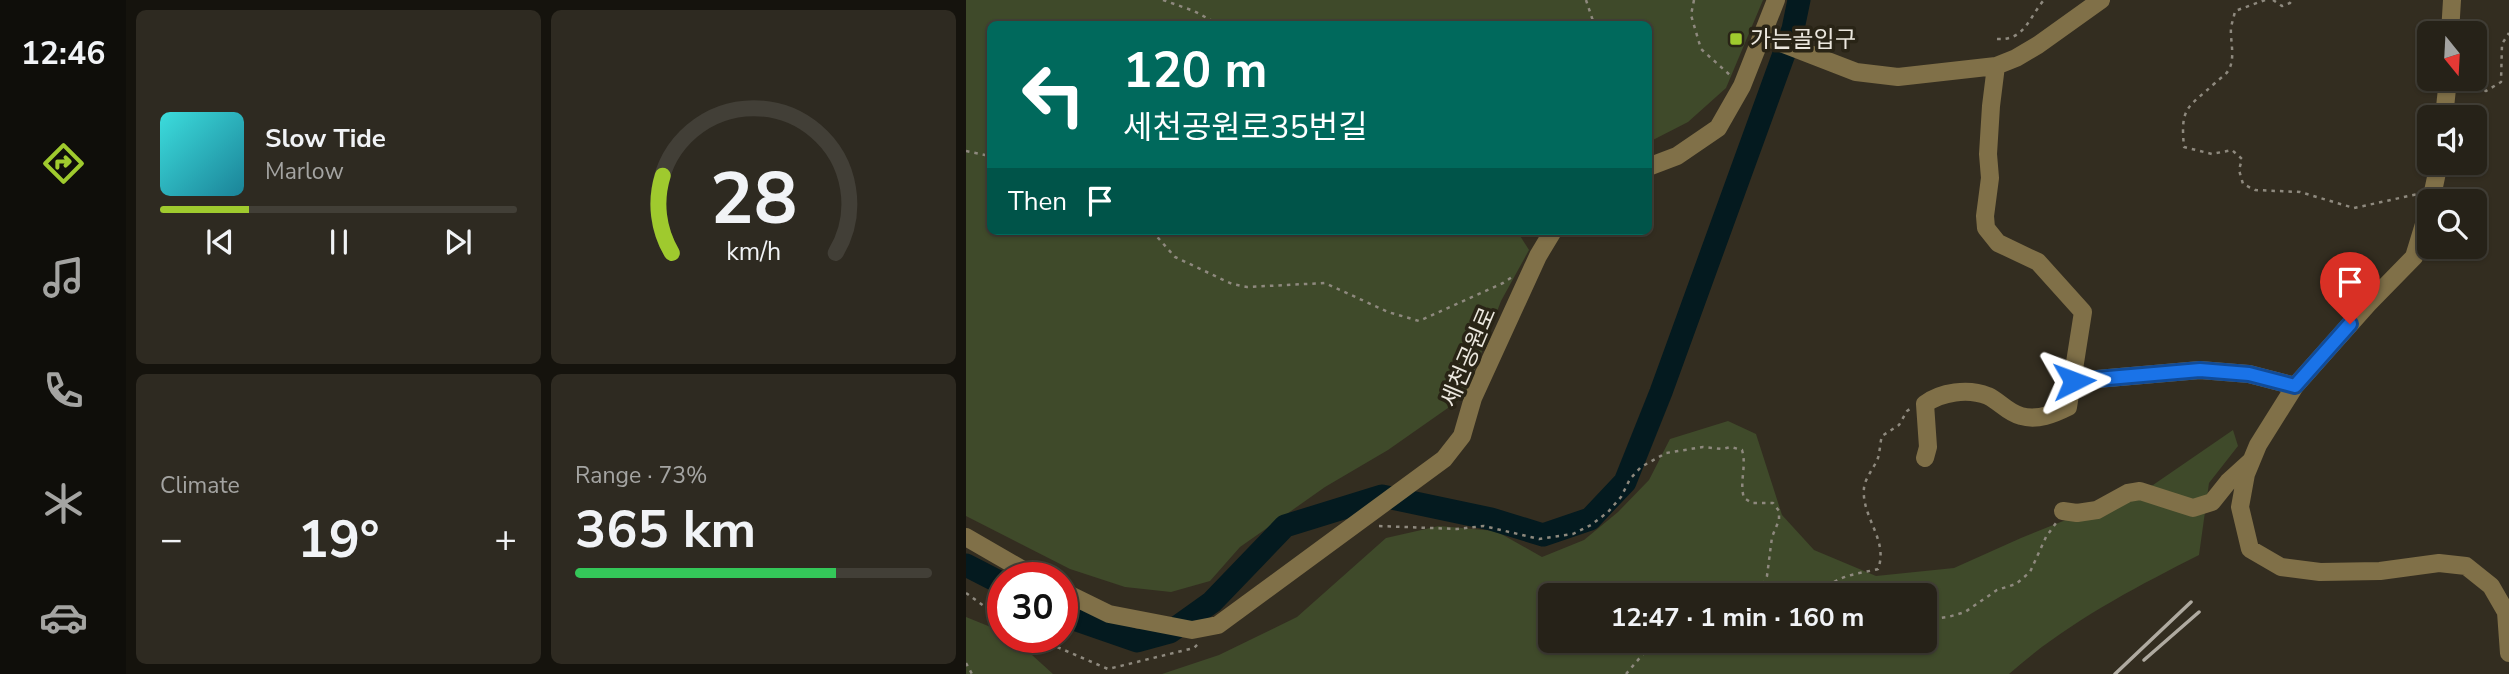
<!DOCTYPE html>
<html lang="en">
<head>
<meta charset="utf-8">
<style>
	:root { --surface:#262218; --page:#2e2a21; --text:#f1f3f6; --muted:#a4a4a2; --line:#423f37; --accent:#9fca2e }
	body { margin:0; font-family:"Nunito Sans","Noto Sans KR",sans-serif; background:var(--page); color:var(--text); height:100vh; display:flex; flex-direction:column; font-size:26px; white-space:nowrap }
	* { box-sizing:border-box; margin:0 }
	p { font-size:23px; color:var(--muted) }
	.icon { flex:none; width:38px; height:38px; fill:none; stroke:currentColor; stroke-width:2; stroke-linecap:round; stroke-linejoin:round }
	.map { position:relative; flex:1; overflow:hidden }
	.side { display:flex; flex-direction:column; gap:10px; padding:10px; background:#15130d; width:840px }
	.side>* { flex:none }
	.top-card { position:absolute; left:21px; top:21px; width:665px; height:214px; border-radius:10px; box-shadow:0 2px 5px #0004,0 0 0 2px var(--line); background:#00695c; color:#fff; overflow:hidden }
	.needle { width:46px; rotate:162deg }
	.tools { position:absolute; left:1451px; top:21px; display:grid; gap:14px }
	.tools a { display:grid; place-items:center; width:70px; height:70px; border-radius:10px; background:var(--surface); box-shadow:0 2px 5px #0004,0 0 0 2px var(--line); font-size:35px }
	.speed { position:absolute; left:21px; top:562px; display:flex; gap:14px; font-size:35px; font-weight:700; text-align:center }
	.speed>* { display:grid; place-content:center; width:91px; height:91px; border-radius:50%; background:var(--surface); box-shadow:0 2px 5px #0004,0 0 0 2px var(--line); line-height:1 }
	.speed .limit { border:10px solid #d22; background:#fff; color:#111 }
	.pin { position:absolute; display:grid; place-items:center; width:60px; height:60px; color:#fff; margin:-72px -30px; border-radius:50% 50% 50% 0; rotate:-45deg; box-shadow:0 0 7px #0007 }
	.pin .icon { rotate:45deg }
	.me { position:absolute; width:77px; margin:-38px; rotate:87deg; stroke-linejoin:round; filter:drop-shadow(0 0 5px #0008) }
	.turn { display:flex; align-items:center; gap:24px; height:147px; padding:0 21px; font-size:32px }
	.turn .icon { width:91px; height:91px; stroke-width:2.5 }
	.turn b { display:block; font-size:49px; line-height:60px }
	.then { display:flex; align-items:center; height:66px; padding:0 21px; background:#0003; gap:14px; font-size:26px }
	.big { font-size:52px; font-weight:700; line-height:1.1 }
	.side .widget { flex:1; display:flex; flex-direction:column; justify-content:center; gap:10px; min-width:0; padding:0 24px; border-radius:10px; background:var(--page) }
	.side .dial { align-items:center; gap:0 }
	.dial svg { height:182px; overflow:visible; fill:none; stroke:var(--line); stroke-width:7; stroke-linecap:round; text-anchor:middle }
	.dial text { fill:var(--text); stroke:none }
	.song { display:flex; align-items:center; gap:21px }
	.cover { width:84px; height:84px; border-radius:10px; background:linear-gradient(135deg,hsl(180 70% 55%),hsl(190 70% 35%)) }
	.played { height:7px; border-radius:4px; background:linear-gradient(90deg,var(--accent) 25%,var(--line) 25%) }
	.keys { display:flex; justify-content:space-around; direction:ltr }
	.heat { display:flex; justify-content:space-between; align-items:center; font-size:38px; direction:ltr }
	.charge { height:10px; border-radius:5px; background:linear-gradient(90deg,#34c759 73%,var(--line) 0) }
	.side .tiles { flex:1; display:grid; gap:10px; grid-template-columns:repeat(2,1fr) }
	.trip { position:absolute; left:572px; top:583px; width:399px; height:70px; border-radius:10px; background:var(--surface); box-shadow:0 2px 5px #0004,0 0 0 2px var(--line); font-weight:700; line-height:70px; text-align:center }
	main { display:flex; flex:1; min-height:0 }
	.tabs { display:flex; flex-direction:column; width:126px; justify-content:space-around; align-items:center; background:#0f0e0a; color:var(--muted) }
	.tabs .icon { width:49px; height:49px }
	.tabs .on { color:var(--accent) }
	.tabs b { font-size:32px; color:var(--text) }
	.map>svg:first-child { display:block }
	.green { fill:#3f4a2a; fill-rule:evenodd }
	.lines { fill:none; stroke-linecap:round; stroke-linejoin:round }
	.river { stroke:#041a1f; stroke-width:23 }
	.path { stroke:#8e897e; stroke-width:2.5; stroke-dasharray:3.5 5; stroke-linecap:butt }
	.minor { stroke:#807048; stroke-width:18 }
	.rail { stroke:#afaaa0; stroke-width:3.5 }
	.route-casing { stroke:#114b97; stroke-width:18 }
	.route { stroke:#1a73e8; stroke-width:12 }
	.poi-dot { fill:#9fca2e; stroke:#292416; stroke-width:2.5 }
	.labels { text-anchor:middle; stroke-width:7; stroke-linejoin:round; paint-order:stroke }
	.poi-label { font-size:23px; fill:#ece8df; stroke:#292416; text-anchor:start }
	.street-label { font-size:23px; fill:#ece8df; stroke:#292416 }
</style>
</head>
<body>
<main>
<nav class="tabs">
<b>12:46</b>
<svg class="icon on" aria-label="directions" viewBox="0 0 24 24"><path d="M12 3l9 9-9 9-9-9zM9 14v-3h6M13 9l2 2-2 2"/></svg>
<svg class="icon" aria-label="music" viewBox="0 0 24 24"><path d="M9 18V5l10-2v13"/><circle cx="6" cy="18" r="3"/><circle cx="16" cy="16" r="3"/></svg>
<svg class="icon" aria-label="phone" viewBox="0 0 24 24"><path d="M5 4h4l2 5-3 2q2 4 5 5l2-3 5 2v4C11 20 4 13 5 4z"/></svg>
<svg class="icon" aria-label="climate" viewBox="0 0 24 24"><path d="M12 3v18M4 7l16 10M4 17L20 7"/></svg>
<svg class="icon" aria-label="car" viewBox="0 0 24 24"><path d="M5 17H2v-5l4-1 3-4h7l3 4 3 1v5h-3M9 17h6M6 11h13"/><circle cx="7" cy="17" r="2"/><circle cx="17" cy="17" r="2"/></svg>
</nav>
<section class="side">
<div class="tiles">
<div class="widget">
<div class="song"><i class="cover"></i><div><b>Slow Tide</b><p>Marlow</p></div></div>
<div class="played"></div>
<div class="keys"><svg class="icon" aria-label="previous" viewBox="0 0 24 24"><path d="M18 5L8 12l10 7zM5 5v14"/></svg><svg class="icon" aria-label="pause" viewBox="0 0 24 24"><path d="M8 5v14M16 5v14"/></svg><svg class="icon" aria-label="next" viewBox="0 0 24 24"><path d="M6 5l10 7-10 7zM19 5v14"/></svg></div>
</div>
<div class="widget dial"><svg viewBox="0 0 100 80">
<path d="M14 69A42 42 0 1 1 86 69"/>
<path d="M14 69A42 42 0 0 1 10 35" stroke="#9fca2e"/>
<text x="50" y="56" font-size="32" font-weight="700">28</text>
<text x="50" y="72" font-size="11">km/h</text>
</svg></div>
<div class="widget"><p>Climate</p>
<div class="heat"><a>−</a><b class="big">19°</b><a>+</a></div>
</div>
<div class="widget"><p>Range · 73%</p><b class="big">365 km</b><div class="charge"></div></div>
</div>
</section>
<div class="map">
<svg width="1543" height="674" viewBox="0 0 1543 674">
	<rect width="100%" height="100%" fill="#332d20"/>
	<path class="green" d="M 0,0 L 797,0 L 760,88 L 722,122 L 683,142 L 682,24 L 24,24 L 24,231 L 551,231 L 563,250 L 535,301 L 499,396 L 422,450 L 359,487 L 274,547 L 244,581 L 205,592 L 159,587 L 104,569 L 0,516 Z
		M 762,421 L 790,434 L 816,515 L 848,550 L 910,576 L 988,568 L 1055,538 L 1187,485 L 1267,430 L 1272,446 L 1243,483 L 1233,555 C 1166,589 1099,624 1043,674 L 196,674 L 253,655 L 331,617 L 420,538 L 473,526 L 530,531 L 576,557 L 618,540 L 652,512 L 683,480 L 704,439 ZM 584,595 L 959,595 L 959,640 L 584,640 Z
		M 0,617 L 37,632 L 37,637 L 46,637 L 87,674 L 0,674 Z"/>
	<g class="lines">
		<path class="river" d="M 0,565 L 37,584
			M 96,615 L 171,641 L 204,632 L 246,602 L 319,526 L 416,496 L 525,519 L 577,535 L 624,519 L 659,482 L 695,392 L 827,29 L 833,0"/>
		<path class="path" d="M 197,0 L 228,11 L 252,24
			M 620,0 L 628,24
			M 728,0 L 725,15 L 735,49 L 765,76
			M 1299,0 L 1269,11 C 1268,17 1266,22 1265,28 C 1264,41 1270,59 1262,71 C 1259,76 1253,79 1249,83 C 1222,108 1214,106 1218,147 L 1246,154 L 1266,150 L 1276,159 L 1273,170 L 1277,184 L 1289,190 L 1334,192 L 1388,208 L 1452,194
			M 1307,0 L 1316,6 L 1324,3 L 1326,0
			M 1031,39 C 1059,41 1063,17 1078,0
			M 1495,86 L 1503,83 L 1520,91 L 1535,82 L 1536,44 L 1543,33
			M 0,151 L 24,156
			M 186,231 L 209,257 L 266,284 L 281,287 L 359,283 L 422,312 L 453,321 L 537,283 L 546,277
			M 413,526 L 491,529 L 518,526 L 573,539 L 607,534 L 625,525 L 642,512 L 655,497 L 664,479 L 675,467 L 700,453 L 737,447 L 756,449 L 765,447 L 776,450 C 781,466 773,482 778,498 L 786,503 L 807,503 L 813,511 L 813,520 L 806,537 L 801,576 L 794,593
			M 0,593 L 37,620
			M 739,595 C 758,589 779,586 797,595
			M 858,595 C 864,575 894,574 912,569 C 923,540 895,517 898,488 C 899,478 908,468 912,458 C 914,451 914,443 916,436 L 933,425 L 941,411 L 944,409
			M 959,620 L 982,617 L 999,612 L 1031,590 L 1050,584 L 1064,572 L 1080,537 L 1090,523
			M 68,637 L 142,669 L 228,648 L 232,644
			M 0,663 L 6,674
			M 660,674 L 689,640"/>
		<path class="minor" d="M 1484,33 L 1486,0
			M 797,36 L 890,72 L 932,77 L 1030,66 L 1050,58 L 1072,45 L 1135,0
			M 1478,117 L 1482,79
			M 682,167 L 711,156 L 752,128 L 776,86 L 810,0
			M 1465,201 L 1473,163
			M 1463,208 L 1448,257 L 1402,304 L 1329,386 L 1292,445 L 1280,474 L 1274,507 L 1284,549 L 1315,567 L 1354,572 L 1414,571 L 1473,563 L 1500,566 L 1525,586 L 1540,612 L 1543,653
			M 1108,381 L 1234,370 L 1283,374 L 1329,386
			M 959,458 L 962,447 L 959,404 C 975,392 1002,388 1022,396 C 1033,401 1042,413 1055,416 C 1071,421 1088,414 1102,407 L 1117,312 L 1072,262 L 1032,243 L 1020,228 L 1019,216 L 1024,178 L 1022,154 L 1025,106 L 1030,66
			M 1097,511 L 1111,513 L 1131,510 L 1162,493 L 1174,491 L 1227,508 L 1246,502 L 1262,482 L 1284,462
			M 0,537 L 71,578
			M 96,591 L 143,614 L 226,630 L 252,625 L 478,459 L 496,436 L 507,398 L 572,256 L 587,231"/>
		<path class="rail" d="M 1178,660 L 1233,612
			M 1149,674 L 1225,602"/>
	</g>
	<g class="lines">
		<g class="route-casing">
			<path id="route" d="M 1108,381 L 1234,370 L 1283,374 L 1329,386 L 1384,324"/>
		</g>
		<use href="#route" class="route"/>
	</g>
	<rect class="poi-dot" x="763" y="32" width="14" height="14" rx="3.5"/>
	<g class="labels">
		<g class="poi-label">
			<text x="784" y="47">가는골입구</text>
		</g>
		<g class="street-label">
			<text transform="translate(502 357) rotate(-67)" y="8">세천공원로</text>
		</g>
	</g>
</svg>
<div class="tools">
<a><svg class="needle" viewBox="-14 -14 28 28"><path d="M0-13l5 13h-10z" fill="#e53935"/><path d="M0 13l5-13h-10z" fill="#a4a4a2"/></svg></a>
<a><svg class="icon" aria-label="sound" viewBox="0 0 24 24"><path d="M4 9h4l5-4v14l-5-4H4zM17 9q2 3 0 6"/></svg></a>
<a><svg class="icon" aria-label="search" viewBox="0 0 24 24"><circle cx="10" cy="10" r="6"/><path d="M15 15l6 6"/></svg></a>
</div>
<div class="speed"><div class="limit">30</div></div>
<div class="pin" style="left:1384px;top:324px;background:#d93025"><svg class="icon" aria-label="arrive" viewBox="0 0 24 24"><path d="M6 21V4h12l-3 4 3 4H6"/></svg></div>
<svg class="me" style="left:1108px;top:381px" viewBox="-20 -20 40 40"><path d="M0-17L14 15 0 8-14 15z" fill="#1a73e8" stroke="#fff" stroke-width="4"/></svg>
<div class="trip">12:47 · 1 min · 160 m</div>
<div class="top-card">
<div class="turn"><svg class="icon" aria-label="left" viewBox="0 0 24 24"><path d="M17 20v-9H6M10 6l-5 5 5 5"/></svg><div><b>120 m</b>세천공원로35번길</div></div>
<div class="then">Then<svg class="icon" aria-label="arrive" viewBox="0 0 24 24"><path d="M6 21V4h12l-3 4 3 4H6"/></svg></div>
</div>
</div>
</main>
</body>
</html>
